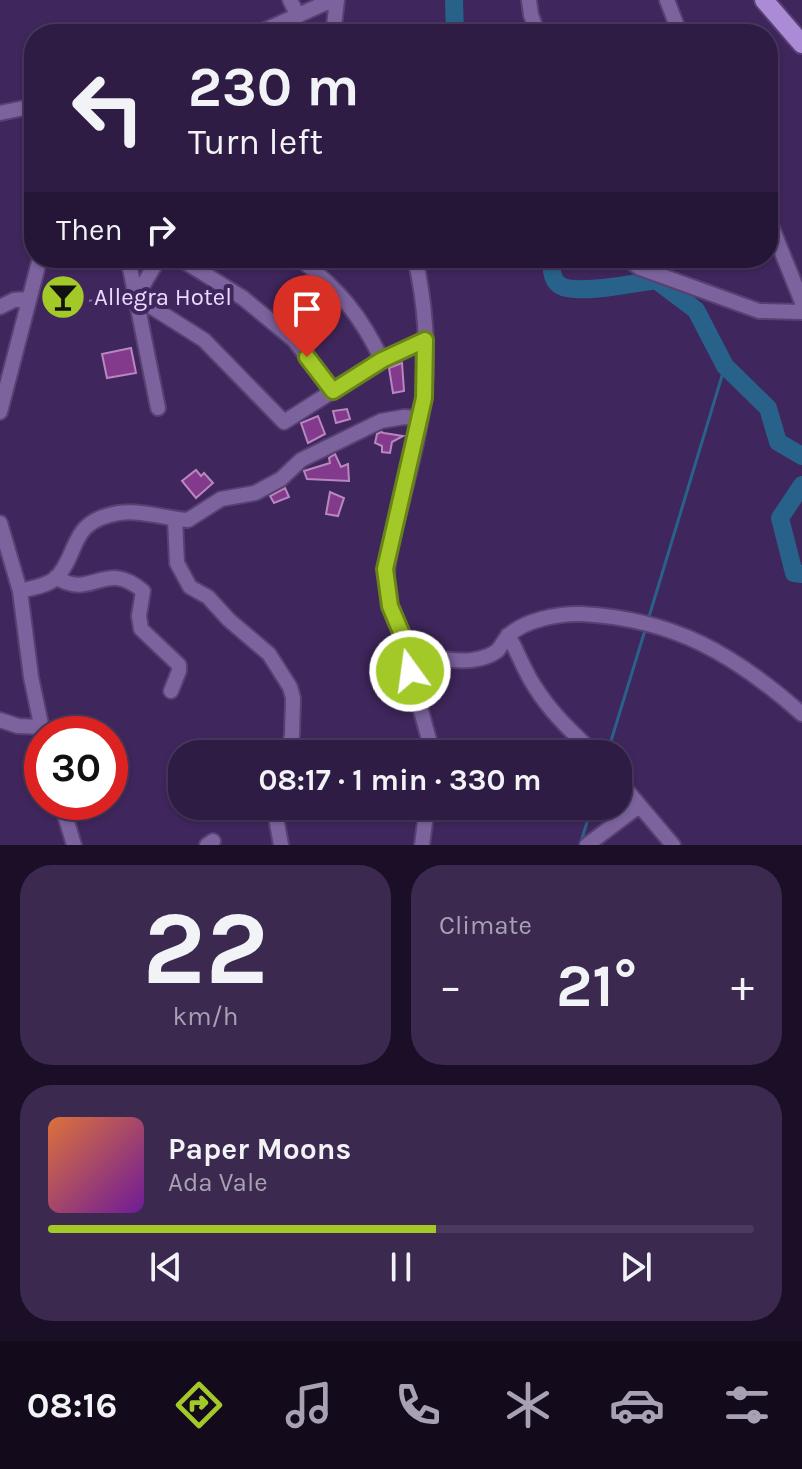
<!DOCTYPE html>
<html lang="en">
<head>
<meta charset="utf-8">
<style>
	:root { --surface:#2f1c45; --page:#3b2950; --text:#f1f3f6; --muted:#a7a1b3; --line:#4a3a5e; --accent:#a2c927 }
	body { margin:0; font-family:Karla,sans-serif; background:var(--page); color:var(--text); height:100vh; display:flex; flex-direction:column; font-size:30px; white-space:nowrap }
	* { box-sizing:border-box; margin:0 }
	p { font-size:26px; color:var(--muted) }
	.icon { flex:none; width:44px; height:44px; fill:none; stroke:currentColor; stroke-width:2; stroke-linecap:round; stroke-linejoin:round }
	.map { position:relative; height:845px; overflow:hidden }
	.drawer { display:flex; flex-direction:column; gap:20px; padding:20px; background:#1a0f26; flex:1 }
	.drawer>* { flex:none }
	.banner { position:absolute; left:24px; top:24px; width:754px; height:244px; border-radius:32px; box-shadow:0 2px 6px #0004,0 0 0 2px var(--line); background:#2f1c45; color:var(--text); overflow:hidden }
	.speed { position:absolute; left:24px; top:716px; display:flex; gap:16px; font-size:40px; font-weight:700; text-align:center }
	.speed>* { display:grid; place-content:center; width:104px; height:104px; border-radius:50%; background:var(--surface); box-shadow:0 2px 6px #0004,0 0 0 2px var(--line); line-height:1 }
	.speed .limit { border:12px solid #d22; background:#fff; color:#111 }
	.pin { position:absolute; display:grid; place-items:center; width:68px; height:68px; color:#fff; margin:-82px -34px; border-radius:50% 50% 50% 0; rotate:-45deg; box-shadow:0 0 8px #0007 }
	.pin .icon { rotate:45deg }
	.me { position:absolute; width:88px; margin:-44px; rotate:346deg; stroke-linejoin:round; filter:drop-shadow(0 0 6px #0008) }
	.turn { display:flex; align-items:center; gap:28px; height:168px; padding:0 32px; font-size:36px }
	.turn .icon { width:104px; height:104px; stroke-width:2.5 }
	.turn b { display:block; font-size:56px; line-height:68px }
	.then { display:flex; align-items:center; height:76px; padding:0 32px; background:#0003; gap:16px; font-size:30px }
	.big { font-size:60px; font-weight:700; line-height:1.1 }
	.drawer .tile { flex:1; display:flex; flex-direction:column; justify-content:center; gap:12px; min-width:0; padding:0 28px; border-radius:32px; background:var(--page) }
	.drawer .dial { align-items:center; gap:0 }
	.dial b { font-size:104px; line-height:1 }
	.song { display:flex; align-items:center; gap:24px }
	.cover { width:96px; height:96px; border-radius:12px; background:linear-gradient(135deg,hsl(20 70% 55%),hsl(280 70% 35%)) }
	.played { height:8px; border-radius:4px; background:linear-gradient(90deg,var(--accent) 55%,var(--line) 55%) }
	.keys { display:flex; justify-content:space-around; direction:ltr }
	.heat { display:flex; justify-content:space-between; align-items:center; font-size:44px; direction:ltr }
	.drawer .tiles { flex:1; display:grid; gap:20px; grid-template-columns:1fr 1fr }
	.tile:last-child { grid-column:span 2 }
	.trip { position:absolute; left:168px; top:740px; width:464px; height:80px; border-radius:32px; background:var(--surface); box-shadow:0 2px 6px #0004,0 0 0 2px var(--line); font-weight:700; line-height:80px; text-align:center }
	.dock { display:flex; height:128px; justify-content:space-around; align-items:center; background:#130b1c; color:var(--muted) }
	.dock .icon { width:56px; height:56px }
	.dock .active { color:var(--accent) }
	.dock b { font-size:36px; color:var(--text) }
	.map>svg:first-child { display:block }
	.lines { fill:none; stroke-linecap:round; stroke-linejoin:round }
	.stream { stroke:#286189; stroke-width:3 }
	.river { stroke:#286189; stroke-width:18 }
	.building { fill:#833a8c; stroke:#b787bd; stroke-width:2 }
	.minor-casing { stroke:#584171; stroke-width:18 }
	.major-casing { stroke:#584171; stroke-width:22 }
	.path { stroke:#836f9d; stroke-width:2; stroke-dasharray:6 6; stroke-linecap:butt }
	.minor { stroke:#7c639e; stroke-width:14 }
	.major { stroke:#ab8bd6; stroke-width:18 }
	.route-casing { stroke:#698319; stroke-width:20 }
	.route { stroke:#a2c927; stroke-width:14 }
	.labels { text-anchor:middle; stroke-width:8; stroke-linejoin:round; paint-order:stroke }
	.poi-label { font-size:24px; fill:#e8dbfd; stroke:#3f265c; text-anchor:start }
</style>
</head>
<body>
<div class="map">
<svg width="802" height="845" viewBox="0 0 802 845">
	<rect width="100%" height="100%" fill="#3f265c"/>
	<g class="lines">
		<path class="stream" d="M 648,620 L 725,366
			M 607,754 L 646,627
			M 580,845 L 592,806"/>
		<path class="river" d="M 454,0 L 455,34
			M 550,258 C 552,268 551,281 561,286 C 578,295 636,283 656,280 L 696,310 L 725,366 L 768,408 L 778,442 L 802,456
			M 802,485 L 780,518 L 794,573 L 802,574"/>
	</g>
	<path class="building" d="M 131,348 L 136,373 L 107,378 L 102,354 Z
		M 402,363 L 404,391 L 393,393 L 389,368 Z
		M 347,409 L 350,419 L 336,423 L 333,411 Z
		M 318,416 L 325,434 L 308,443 L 301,423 Z
		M 381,432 L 384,433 L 403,436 L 392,442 L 390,453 L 382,452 L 382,446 L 375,443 L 377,434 Z
		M 335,454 L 341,467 L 348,464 L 349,481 L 307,479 L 304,471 L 330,463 L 329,458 Z
		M 196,470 L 201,476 L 204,473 L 213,483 L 196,498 L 182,481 Z
		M 285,488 L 289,497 L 274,503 L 270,496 Z
		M 330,492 L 344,498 L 338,516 L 326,514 Z"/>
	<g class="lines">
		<g class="minor-casing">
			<path id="minor" d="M 290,0 L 298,16
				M 529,0 L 531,15 L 538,34
				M 667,0 L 680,34
				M 256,34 L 332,0
				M 333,34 L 337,0
				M 0,113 L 34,106
				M 768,218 L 802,302
				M 128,258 L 158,408
				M 179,258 L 243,298 L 294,340 L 333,391
				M 299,258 C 339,290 360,314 382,360
				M 415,258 C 425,301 429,352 424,396 C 420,434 409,472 400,509 C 389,553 377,587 400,632 C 414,659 471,670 497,651 C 501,647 504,640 508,636 C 524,620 560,613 582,614 C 674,619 734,654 802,714
				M 625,258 L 640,268 L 759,311 L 802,312
				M 136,297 L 204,340 L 284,422 L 382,360 L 425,340
				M 136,297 L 159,258
				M 0,307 L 14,300 L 28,299
				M 0,412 L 40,258
				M 175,519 L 177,563 L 190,587 L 208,597 L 229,620 L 269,654 L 290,687 L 293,698 L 292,736 L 287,754
				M 0,523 L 20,591 L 31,677 L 43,734
				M 56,577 C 92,601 104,558 143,591 L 139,616 L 141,629 L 179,665 L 179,671 L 171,691
				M 20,591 C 31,588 47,586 56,578 C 80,553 68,521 119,513 C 142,510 164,518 188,520 L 221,499 L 255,493 L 281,479 L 301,460 L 381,421 L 404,417 L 421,418
				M 508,635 C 518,652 524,671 535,687 C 551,713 573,733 595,754
				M 406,644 L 408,664 L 433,754
				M 0,720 L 18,726 L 41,727
				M 618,780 L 673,845
				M 61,802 L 74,845
				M 279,806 L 277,823 L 281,845
				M 207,845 L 213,841
				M 422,845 L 427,806
				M 587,845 L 639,806"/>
		</g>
		<g class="major-casing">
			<path id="major" d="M 764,0 L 802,44"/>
		</g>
		<path class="path" d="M 41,303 L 123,299"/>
		<use href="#minor" class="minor"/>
		<use href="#major" class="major"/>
	</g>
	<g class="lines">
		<g class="route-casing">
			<path id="route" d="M 307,357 L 333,391 L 382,360 L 425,340 L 424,398 L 385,569 L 390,606 L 406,644 L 410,671"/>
		</g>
		<use href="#route" class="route"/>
	</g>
	<defs>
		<g id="bar-disc" transform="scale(2.3)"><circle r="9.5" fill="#a2c927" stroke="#3f265c"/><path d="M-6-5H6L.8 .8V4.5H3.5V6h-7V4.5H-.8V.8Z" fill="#111"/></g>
	</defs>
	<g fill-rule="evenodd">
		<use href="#bar-disc" x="63" y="297"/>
	</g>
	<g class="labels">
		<g class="poi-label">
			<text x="94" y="305">Allegra Hotel</text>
		</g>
	</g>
</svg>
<div class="speed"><div class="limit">30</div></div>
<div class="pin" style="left:307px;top:357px;background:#d93025"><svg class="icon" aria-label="arrive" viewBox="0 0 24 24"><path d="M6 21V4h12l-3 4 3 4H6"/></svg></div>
<svg class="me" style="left:410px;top:671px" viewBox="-20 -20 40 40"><circle r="17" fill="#a2c927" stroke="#fff" stroke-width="3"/><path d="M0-11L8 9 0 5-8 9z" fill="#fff"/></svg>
<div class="trip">08:17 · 1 min · 330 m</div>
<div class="banner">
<div class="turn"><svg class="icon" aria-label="left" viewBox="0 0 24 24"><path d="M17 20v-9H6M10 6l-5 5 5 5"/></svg><div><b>230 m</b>Turn left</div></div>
<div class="then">Then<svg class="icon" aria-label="right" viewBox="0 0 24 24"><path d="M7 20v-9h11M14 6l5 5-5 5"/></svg></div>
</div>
</div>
<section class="drawer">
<div class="tiles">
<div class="tile dial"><b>22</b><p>km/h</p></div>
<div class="tile"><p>Climate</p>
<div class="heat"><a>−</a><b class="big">21°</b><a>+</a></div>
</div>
<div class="tile">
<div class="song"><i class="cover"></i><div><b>Paper Moons</b><p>Ada Vale</p></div></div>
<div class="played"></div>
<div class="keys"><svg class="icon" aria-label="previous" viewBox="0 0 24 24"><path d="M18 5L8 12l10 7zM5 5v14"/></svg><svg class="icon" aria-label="pause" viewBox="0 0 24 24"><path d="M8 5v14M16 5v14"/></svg><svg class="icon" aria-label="next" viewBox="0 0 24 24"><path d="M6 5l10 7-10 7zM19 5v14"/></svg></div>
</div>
</div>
</section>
<nav class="dock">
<b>08:16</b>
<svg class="icon active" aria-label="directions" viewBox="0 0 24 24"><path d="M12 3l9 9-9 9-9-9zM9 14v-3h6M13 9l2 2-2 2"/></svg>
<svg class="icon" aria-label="music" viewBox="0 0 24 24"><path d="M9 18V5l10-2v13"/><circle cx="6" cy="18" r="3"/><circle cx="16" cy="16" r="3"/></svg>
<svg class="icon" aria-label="phone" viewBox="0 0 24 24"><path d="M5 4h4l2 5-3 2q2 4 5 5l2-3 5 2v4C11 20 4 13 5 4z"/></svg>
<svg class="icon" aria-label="climate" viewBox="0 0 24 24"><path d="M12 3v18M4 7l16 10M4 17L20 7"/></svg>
<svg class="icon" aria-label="car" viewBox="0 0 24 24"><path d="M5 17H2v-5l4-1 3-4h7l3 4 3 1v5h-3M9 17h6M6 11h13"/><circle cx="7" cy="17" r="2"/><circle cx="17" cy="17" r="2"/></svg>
<svg class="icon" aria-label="filters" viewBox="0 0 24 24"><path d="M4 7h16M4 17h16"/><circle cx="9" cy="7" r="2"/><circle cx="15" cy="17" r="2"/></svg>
</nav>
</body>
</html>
